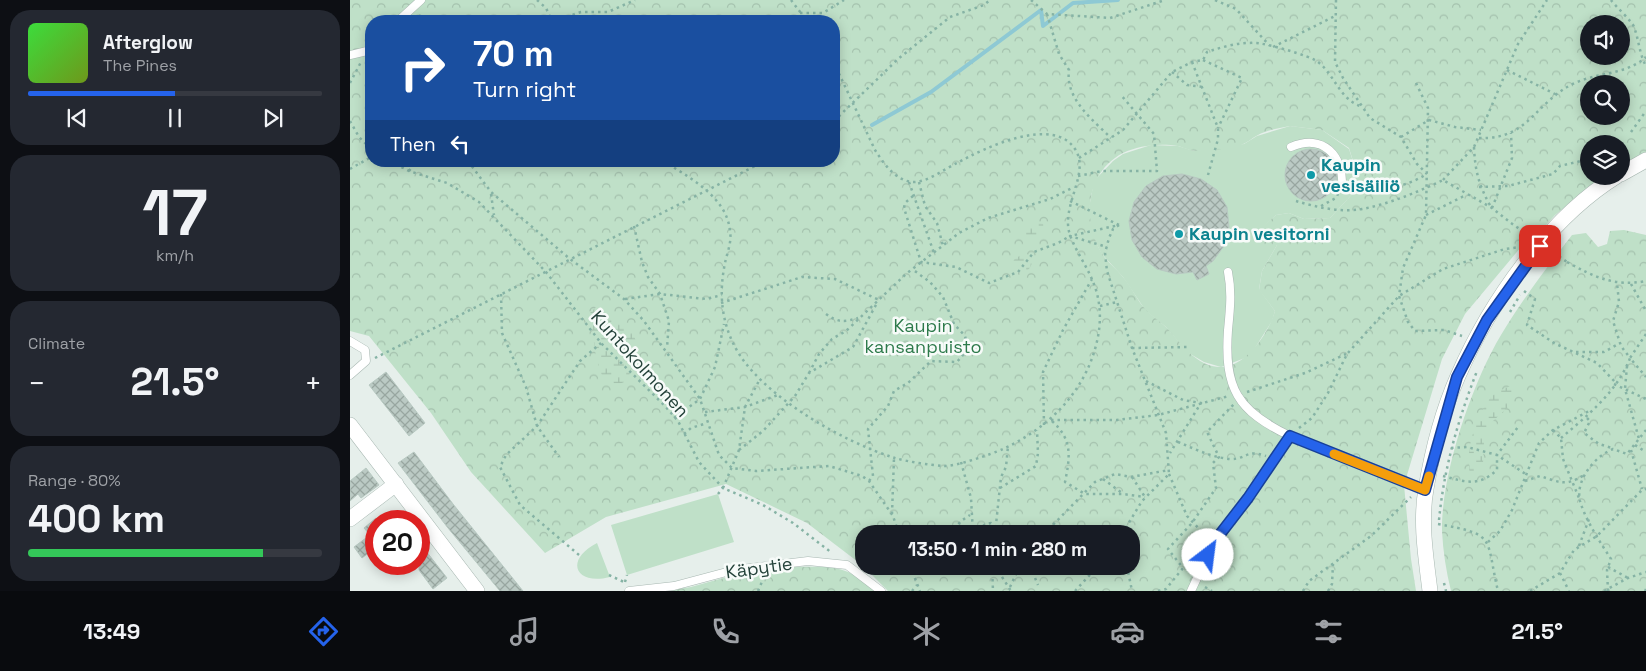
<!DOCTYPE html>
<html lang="en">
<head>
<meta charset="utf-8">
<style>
	:root { --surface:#171b24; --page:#242831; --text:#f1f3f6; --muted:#9ea1a6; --line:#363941; --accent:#2563eb }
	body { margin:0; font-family:"Space Grotesk",sans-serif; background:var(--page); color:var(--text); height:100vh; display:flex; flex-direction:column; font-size:19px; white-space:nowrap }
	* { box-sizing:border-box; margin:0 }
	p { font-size:16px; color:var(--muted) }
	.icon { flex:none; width:28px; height:28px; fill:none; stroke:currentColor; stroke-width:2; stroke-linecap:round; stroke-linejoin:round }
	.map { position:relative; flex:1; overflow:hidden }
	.side { display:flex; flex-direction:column; gap:10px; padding:10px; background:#0d0f14; width:350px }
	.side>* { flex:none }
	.top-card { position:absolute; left:15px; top:15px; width:475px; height:152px; border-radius:20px; box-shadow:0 2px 12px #0003; background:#1a4fa0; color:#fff; overflow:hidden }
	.buttons { position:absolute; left:1230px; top:15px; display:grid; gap:10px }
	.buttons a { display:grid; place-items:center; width:50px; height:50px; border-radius:50%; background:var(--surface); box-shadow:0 2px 12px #0003; font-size:25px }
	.speed { position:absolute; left:15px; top:510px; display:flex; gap:10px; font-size:25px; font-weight:700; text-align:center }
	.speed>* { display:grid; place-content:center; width:65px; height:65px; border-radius:50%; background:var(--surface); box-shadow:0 2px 12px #0003; line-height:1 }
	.speed .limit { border:8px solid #d22; background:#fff; color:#111 }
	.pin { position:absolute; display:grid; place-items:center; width:42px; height:42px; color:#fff; margin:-21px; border-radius:10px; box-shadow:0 2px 8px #0006 }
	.me { position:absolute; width:55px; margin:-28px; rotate:30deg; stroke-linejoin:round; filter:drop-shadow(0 0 4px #0008) }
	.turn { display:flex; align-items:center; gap:18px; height:105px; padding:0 25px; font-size:22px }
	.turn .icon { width:65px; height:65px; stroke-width:2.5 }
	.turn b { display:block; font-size:35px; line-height:42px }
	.then { display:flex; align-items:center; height:48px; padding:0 25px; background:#0003; gap:10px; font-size:19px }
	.big { font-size:38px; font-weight:700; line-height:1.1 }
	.side .tile { flex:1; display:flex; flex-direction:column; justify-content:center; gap:8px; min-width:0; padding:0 18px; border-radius:20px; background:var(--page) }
	.side .dial { align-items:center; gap:0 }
	.dial b { font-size:65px; line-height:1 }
	.song { display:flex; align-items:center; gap:15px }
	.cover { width:60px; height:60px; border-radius:8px; background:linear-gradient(135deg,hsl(120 70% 55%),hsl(80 70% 35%)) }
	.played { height:5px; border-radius:2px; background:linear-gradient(90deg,var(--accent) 50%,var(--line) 50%) }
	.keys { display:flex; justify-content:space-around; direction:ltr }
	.heat { display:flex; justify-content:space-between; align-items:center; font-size:28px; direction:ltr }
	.charge { height:8px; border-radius:4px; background:linear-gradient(90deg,#34c759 80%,var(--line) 0) }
	.trip { position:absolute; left:505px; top:525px; width:285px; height:50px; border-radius:20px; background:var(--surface); box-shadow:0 2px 12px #0003; font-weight:700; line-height:50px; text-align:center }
	.menu { display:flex; height:80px; justify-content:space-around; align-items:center; background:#090b0e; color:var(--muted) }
	.menu .icon { width:35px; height:35px }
	.menu .active { color:var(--accent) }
	.menu b { font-size:22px; color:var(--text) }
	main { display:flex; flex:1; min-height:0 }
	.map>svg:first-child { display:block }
	.grass { fill:#bfe0c8 }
	.forest { fill:url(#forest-crowns); fill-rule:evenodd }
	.wetland { fill:url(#wetland-marsh) }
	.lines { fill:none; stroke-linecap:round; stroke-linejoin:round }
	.stream { stroke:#8ec9d4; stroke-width:4 }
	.building { fill:url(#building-cross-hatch); stroke:#b8c9c2 }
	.lane-casing { stroke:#a8b8b2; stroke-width:9 }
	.street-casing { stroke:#a8b8b2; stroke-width:16 }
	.path { stroke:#86b3a5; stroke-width:2.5; stroke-dasharray:2.5 4; stroke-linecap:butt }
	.lane { stroke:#fff; stroke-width:8 }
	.street { stroke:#fff; stroke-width:15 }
	.path-bridge { stroke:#86b3a5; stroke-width:2.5; stroke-dasharray:2.5 4; stroke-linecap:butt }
	.route-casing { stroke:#184099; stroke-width:12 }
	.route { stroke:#2563eb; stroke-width:9 }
	.slow { stroke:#f59e0b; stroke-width:9 }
	.culture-dot { fill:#0f9aa8; stroke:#f7fbf9; stroke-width:2 }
	.labels { text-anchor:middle; stroke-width:5; stroke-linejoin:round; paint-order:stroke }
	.culture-label { font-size:18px; font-weight:bold; fill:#0d838f; stroke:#f7fbf9; text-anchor:start }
	.park-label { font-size:18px; fill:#2d7a4b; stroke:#f7fbf9 }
	.street-label { font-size:18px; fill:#24423a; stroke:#f7fbf9 }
</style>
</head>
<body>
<main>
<section class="side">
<div class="tile">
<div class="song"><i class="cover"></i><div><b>Afterglow</b><p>The Pines</p></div></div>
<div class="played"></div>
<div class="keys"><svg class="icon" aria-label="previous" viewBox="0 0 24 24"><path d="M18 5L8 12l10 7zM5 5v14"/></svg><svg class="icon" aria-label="pause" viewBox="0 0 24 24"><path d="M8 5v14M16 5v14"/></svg><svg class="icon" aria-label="next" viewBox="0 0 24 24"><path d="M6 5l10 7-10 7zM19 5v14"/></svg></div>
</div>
<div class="tile dial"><b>17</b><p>km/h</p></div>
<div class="tile"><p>Climate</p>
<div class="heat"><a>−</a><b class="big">21.5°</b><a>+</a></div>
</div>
<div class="tile"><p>Range · 80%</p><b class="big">400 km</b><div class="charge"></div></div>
</section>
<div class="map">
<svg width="1296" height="591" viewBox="0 0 1296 591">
	<defs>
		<pattern id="forest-crowns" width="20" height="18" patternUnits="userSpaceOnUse" patternTransform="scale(1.25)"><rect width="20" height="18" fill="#bfe0c8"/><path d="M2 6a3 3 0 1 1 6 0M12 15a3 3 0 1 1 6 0" fill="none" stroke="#a4c1ad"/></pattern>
		<pattern id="wetland-marsh" width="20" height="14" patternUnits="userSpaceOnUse" patternTransform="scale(1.25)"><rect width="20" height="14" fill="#bfe0c8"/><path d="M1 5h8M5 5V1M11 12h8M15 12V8" fill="none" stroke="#a4c1ad"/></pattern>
		<pattern id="building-cross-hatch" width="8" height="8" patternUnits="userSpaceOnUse" patternTransform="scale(1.25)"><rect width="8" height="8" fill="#bbcac4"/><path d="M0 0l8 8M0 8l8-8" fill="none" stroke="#98a6a0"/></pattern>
	</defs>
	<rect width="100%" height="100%" fill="#e6efeb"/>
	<path class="grass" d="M 940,126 L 972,130 L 999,149 L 1007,174 L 1007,189 L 980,218 L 954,219 L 939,213 L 926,215 L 912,228 L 927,245 L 912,271 L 909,289 L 925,311 L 922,321 L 903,351 L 895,358 L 871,367 L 854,362 L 837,352 L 816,327 L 796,311 L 773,277 L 751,253 L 741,232 L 739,208 L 744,181 L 763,161 L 773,154 L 801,145 L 828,146 L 844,151 L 894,144 L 907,136 Z
		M 368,494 L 384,542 L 277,575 L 261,525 Z
		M 247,543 L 260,577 C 225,586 214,560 247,543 Z"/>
	<path class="forest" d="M 0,0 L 1296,0 L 1296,153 L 1271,167 L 1271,144 L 1239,144 L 1239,176 L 1254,176 L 1205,215 L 1179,244 L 1171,247 L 1115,314 L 1092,359 L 1054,485 L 1061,559 L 1066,591 L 538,591 L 512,565 L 457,523 L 376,484 L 256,517 L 195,553 L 121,472 L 81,413 L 19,336 L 0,331 ZM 21,21 L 484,21 L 484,161 L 21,161 ZM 1239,24 L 1271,24 L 1271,56 L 1239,56 ZM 1239,84 L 1271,84 L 1271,116 L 1239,116 ZM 940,126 L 972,130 L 999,148 L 1007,174 L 1007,189 L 980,218 L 954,219 L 939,213 L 926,215 L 912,227 L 902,244 L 927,245 L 912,271 L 909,290 L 925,311 C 919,332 896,367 871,367 C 846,367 831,343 817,328 C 811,322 803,317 797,311 C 787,301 782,287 773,277 C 766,268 756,261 751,252 C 732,219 736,172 773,153 C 789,145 811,143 828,146 C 835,148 840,151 847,151 C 862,150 877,150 891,145 C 897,143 902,138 908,135 C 918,130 929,128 940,126 ZM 514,534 L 781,534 L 781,566 L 514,566 Z
		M 1274,230 L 1296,235 L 1296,591 L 1101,591 C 1096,571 1093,551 1092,531 C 1091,474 1122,383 1151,335 C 1172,300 1197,267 1222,235 L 1236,233 L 1248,247 L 1257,244 L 1260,231 Z
		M 441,567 C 481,567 494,563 526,591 L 315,591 L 341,587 L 391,573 Z"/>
	<path class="wetland" d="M 685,220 L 693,224 L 694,232 L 689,239 L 680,242 L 674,237 L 673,229 Z
		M 674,253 L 682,256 C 683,267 679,271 669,275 L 663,269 L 662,261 Z
		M 247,306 C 266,314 287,327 287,350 C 286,359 280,372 277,381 L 261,387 C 244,375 244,334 240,313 Z
		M 1161,386 L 1166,392 L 1158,407 L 1143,421 L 1134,442 L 1133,464 L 1128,474 L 1120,474 C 1115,450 1126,413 1143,395 C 1147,391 1156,388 1161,386 Z"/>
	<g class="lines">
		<path class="stream" d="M 522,125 L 581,92 L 691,10 L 693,26 L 723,3 L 768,0"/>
	</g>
	<path class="building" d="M935 175a26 26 0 1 1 52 0a26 26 0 1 1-52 0Z
		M 832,174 L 851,179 L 867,190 L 877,207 L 879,227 L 874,246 L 863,261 L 856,266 L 859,274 L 847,280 L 843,272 L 826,274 L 807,269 L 792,257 L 782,240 L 779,221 L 784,202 L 796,186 L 813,176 Z
		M 36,372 L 75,423 L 59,436 L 19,385 Z
		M 64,452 L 103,504 L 173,591 L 150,591 L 98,528 L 48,463 Z
		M 16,468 L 29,485 L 11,498 L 8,494 L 0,501 L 0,481 Z
		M 26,518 L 26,547 L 12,558 L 4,547 L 20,535 L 14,528 Z
		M 69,542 L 97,578 L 83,589 L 69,570 Z"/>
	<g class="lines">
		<g class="lane-casing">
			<path id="lane" d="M 48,21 L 71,0
				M 0,55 L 17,51 L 21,47
				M 941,147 C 973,133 994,156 992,187
				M 878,272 C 882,292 880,310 878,330 C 874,388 887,411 940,436 L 1075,490
				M 0,341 L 15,350 L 16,361 L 0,375
				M 279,591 L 324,586 L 384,570 L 458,561 L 497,565 L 531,591
				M 841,591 L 864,542 L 898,498 L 940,436"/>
		</g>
		<g class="street-casing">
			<path id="street" d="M 1271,174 L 1296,160
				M 0,425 L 127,591
				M 0,519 L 46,484
				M 1080,591 C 1076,558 1070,522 1076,489 C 1082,452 1093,410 1108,376 C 1140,302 1198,219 1267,176"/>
		</g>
		<path class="path" d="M 187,0 L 196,8 L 202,21
			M 441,0 L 457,21
			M 681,0 L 697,14 L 760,18 L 815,0
			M 865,0 L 886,9 L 920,46
			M 986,0 L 985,62 L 993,78 L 1020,118 L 1051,137 L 1067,164 L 1077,174
			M 1261,0 C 1266,7 1282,21 1284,27 C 1289,40 1289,53 1296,66
			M 450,13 L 473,13 L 494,0
			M 697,14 L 709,54 L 719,70 C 715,99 743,120 761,138
			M 69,15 L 74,21
			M 204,21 L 231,12 L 258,12 L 285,0
			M 923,47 L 985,16
			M 853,60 L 892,78 L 868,128
			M 842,62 L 868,128 L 868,139 L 858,175
			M 1157,70 L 1205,94
			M 822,72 L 837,85 L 853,87
			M 0,83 L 11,62
			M 1066,83 L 1078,108 L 1076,215 L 1053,268 L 1049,296 L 1058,322 L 1065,331 L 1094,330 L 1112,336
			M 0,121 L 9,137 L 21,149
			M 484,121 L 548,59 L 600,17 L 634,5 L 640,0
			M 1281,132 L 1296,111
			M 1051,137 L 1079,120 L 1105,127 L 1131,130
			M 1129,138 C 1180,140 1185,101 1225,83 C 1248,72 1276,75 1296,57
			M 1124,147 C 1125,171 1129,186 1141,207
			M 729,158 L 773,130 L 822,72 L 842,62 L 853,60 L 857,52 C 872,47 889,42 906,43 C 915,43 961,56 968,62 C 986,76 989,100 1013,107
			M 40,161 L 59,171 L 97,183 L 129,202 L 196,272 L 251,343 L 315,406 L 328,421 L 349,462 L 373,488 L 413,505 L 443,523 L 482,553
			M 118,161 L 141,192 L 220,259 L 274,299 L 294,321 L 350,399 L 369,455 L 382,468 L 406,471 L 479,466 L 512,476 L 519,481 L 543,516 L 549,534
			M 313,161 C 339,177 377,197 380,231 C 382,242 377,253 375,263 C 369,292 371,319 384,345 C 408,394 493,442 545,458 C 559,462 579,465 594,466 C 604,467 642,454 653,449 C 692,431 725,402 741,361 C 752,332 754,303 740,275 C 734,262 725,249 720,235 C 710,206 741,173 725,149 C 703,115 634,148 607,163 C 594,169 577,183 562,182 C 545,180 534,164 525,150 L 484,63
			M 0,169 L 21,157
			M 59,171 L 66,161
			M 728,176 L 752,171 L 807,171 L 804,134 L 771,95
			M 1093,180 L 1124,147 L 1168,44 L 1197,0
			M 559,182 L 584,253
			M 569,182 L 575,206 L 587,223 L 593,246
			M 1129,187 L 1158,186 L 1203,174 L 1210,166 L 1231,161
			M 1002,189 C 1027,193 1056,187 1077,174
			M 141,194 L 144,215
			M 563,196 L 555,203 L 554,208 L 571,262 L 606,267 L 639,283 L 668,272 L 684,252 L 708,243 L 720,236
			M 720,201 L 769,225 L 720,236 L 757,247
			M 946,201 C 966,207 991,213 1012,209 C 1039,204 1068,192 1093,180 L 1142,208 L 1161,223
			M 971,206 L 986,198 L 988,194
			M 1142,208 L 1162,158 L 1161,133
			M 1076,215 L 1116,195
			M 769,225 L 763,229 L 759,238 L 755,253 L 757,271 L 782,348 L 816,433 L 819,474 L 792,501 L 772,534
			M 284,226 L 292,262 L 298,277 L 310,294 L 319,321 L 317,348
			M 1217,262 C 1244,277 1265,287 1296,281
			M 1281,284 L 1296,311
			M 1174,291 L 1185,299 L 1177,325 L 1204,343 L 1247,363 L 1266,383
			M 151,294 L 152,333 L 176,387 L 187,426 L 209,457
			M 275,299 L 310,294 L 356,299 L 372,295
			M 371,303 L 452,277 L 485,279 L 529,300
			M 750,306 L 767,302
			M 1160,312 L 1170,295
			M 476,314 C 488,323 495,322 508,318
			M 1296,334 L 1280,358 L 1296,377
			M 782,348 L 839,347
			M 1226,352 L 1254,352 L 1270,343
			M 25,358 L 415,161
			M 1277,366 L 1275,389 L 1289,439
			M 459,373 L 469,354 L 482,339 L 496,331 L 556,274 L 609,233 L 638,218 L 700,199 L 724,187
			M 796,381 L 833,400 L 851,403 L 820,453
			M 1264,384 L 1296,399
			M 897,392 L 955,373 L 996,354
			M 355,412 L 395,407 L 428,395
			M 324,418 L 350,399 L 365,367 L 374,324
			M 1237,418 L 1240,421 L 1234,433 L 1249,444 L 1262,448
			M 701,420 L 767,420 L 808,415 L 879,396
			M 702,421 C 723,440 720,457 715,482 L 735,494 L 773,494 L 795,497
			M 694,425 L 693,372 L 713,330 L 742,279
			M 949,428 L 962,418 L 978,393 L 997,354 L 1049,296 L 1093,269 L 1155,249 L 1170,247
			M 1203,430 L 1211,438 L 1213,459 L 1229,498
			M 334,434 L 341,428 L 357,423
			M 1211,438 C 1237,416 1268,391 1280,358 L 1271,346 L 1263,321 L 1269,302 L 1267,283
			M 828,442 C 845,449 863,458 881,459 C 897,459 896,449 916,456
			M 1285,445 L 1296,452
			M 1101,448 L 1117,447 L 1147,455 L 1177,475
			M 389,450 L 413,431 L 445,396 L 459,373 L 503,347 L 527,303
			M 1281,450 L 1292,489
			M 611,462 L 621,498 L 623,534
			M 819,474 L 837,516 L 857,537
			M 1093,476 C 1116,482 1128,487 1147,470 L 1147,455 L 1168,427
			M 782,477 L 795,497
			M 753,479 L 772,493
			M 519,481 L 523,476 L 518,429 L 538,406 L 544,391 L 558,383 L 581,361 L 607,362 L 618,349 L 615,336 L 604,324 L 593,297 L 580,282 L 562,269
			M 1175,481 L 1190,476 C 1209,482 1216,487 1234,475
			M 373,488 L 389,450 L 395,407 L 410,379
			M 650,488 L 686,466 L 688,453 L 687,430
			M 368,494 L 373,488
			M 542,514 L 544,458
			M 1089,520 C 1094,468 1108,420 1127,371
			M 1088,524 C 1148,535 1135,537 1148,591
			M 622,533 L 636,524 L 641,523 L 654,534
			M 543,534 L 547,529
			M 600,534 L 611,521 L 620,515
			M 645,534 L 651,477 L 656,467 L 658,446
			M 694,534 L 745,482 L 765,474 L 781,477 L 819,470
			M 1138,542 L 1150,531 L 1162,510 L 1189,443 L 1203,430 L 1241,410
			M 1229,546 L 1239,519
			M 229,555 L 170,505 L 150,467 L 156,455 L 187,426 L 230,361 L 251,343
			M 560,566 L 570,591
			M 605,566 L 614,574 L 633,566
			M 642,566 L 643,591
			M 645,566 L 661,591
			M 680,566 L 688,585
			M 777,566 L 782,591
			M 1258,567 L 1278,578
			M 1210,573 L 1219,591
			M 259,575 L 274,582
			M 275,582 L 277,575
			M 1094,583 L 1096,591
			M 660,587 L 670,566
			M 855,587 L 862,591
			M 408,591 L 414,577
			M 562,591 L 567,585
			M 725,591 L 748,566
			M 808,591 L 816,589 L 833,568 L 818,549 L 842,523 L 866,488 L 863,463 L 869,457 L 857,432 L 884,404
			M 953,591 L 959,581 L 1021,536 L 1061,497
			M 978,591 L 982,584 L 983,564
			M 1180,591 L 1210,573 L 1224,550 L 1247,536 L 1292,490 L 1296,489
			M 1254,591 L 1278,578 L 1296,572
			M 1258,591 L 1257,570 L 1261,559 C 1250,542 1236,521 1230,501 C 1225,480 1245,456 1263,449 L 1277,454 L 1296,430
			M 1295,591 L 1296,589"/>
		<use href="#lane" class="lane"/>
		<use href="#street" class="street"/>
		<path class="path-bridge" d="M 1161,223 L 1217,262"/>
	</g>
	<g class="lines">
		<g class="route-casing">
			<path id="route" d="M 858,555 L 864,542 L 898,498 L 940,436 L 1075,490 L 1107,377 L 1137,320 L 1190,246"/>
		</g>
		<use href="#route" class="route"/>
		<path class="slow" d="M 984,454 L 1075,490 L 1079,476"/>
	</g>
	<g class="culture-dot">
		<circle cx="961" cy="175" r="5"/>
		<circle cx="829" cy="234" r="5"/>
	</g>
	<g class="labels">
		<g class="culture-label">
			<text x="971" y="171">Kaupin<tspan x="971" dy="21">vesisäiliö</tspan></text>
			<text x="839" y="240">Kaupin vesitorni</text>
		</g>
		<g class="park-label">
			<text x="573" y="332">Kaupin<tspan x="573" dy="21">kansanpuisto</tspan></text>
		</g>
		<g class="street-label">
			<text transform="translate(290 364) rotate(48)" y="6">Kuntokolmonen</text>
			<text transform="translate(409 568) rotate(-8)" y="6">Käpytie</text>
		</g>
	</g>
</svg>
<div class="buttons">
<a><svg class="icon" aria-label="sound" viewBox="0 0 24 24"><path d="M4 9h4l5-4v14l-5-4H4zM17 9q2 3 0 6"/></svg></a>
<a><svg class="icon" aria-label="search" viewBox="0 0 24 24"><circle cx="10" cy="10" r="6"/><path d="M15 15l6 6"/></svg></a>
<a><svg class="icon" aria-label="layers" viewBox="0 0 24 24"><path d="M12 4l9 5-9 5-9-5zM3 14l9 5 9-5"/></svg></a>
</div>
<div class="speed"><div class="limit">20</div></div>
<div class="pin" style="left:1190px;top:246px;background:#d93025"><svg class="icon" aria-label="arrive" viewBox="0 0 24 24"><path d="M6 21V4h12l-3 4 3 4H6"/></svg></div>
<svg class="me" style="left:858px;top:555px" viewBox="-20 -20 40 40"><circle r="19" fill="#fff"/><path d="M0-13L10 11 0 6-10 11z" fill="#2563eb"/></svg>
<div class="trip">13:50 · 1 min · 280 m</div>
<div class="top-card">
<div class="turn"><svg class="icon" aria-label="right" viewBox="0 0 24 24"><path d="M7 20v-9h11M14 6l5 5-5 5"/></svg><div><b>70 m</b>Turn right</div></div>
<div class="then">Then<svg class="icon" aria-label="left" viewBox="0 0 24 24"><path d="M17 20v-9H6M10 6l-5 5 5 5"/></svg></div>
</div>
</div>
</main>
<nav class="menu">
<b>13:49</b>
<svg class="icon active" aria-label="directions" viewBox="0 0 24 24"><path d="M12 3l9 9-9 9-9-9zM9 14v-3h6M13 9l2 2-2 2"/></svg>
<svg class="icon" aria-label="music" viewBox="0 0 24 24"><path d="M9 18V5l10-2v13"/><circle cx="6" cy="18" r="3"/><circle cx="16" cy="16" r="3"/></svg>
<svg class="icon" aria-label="phone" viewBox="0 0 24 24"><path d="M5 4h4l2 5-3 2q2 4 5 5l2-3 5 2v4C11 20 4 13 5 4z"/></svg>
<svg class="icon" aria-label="climate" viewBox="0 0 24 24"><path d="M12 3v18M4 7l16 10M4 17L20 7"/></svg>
<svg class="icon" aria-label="car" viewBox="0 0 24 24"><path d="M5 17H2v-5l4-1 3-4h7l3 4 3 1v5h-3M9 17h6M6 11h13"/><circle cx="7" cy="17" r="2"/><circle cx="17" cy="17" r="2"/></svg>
<svg class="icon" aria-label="filters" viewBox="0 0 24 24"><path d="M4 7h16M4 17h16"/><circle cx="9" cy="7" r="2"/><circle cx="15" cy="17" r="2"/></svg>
<b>21.5°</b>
</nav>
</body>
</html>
